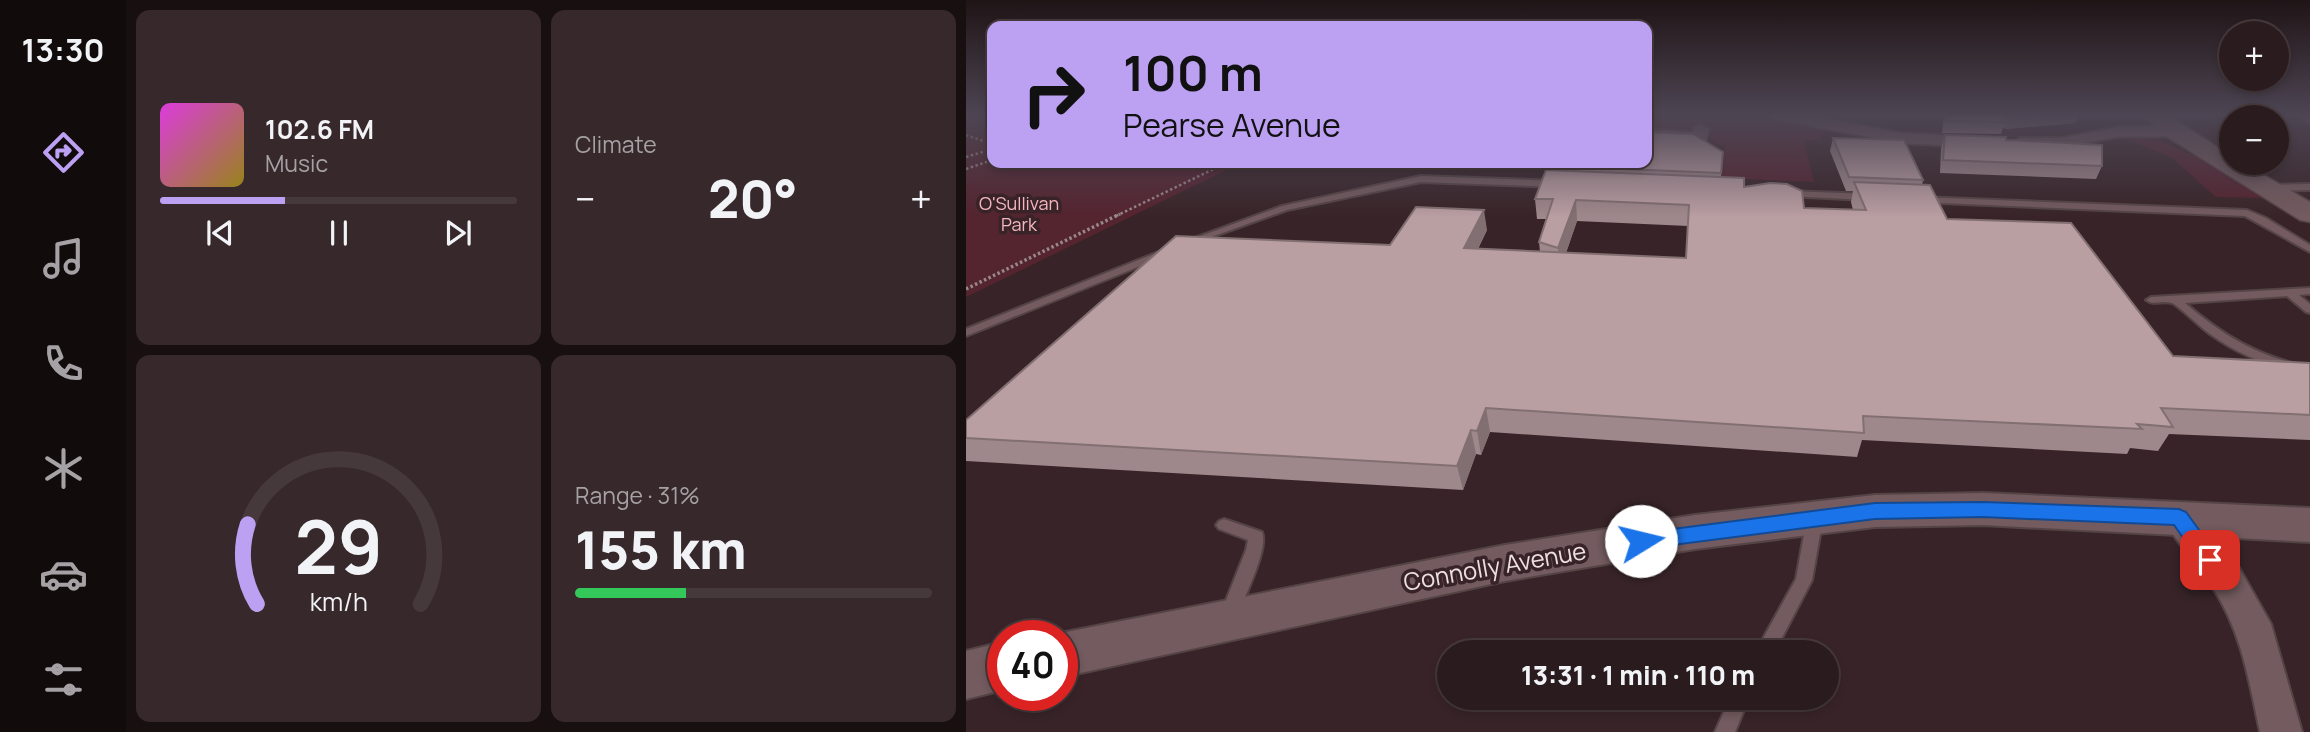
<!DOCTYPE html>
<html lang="en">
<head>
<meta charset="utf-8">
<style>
	:root { --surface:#2a1b1e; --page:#36282b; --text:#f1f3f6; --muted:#a5a1a4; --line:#46393c; --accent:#bca0f2 }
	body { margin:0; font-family:Manrope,sans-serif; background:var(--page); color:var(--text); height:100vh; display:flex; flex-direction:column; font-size:26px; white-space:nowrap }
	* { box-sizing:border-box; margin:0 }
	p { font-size:23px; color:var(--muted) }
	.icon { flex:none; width:38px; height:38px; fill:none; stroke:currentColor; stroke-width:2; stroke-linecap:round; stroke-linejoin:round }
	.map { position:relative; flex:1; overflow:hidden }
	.side { display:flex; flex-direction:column; gap:10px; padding:10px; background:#170f10; width:840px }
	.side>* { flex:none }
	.banner { position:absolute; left:21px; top:21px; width:665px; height:147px; border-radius:14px; box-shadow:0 4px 10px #0003,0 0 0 2px var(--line); background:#bca0f2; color:#111; overflow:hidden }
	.controls { position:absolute; left:1253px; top:21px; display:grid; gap:14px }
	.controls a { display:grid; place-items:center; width:70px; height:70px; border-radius:50%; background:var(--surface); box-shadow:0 4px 10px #0003,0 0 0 2px var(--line); font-size:35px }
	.speed { position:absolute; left:21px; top:620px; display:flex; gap:14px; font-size:35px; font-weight:700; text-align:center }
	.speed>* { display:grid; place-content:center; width:91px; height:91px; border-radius:50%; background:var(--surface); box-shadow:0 4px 10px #0003,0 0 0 2px var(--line); line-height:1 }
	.speed .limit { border:10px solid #d22; background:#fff; color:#111 }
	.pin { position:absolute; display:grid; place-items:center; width:60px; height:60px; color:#fff; margin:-30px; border-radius:14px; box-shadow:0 4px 10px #0006 }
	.me { position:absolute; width:77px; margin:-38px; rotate:81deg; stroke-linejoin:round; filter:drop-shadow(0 0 5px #0008) }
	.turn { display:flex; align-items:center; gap:24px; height:147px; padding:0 21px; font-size:32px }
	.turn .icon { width:91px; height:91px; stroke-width:2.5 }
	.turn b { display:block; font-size:49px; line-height:60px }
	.big { font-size:52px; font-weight:800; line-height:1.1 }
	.side .card { flex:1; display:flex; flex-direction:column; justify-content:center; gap:10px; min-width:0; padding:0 24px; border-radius:14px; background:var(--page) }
	.side .dial { align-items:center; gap:0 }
	.dial svg { height:182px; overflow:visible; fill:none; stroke:var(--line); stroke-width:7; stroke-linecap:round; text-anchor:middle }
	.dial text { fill:var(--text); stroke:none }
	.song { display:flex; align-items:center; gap:21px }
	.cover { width:84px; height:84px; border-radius:10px; background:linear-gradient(135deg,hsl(300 70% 55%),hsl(50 70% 35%)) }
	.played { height:7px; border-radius:4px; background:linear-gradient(90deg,var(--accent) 35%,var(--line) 35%) }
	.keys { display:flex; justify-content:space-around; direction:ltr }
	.heat { display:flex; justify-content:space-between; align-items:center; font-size:38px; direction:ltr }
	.charge { height:10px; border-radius:5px; background:linear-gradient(90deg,#34c759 31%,var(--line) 0) }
	.side .tiles { flex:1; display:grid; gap:10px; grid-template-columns:repeat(2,1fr) }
	.trip { position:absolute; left:471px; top:640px; width:402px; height:70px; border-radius:35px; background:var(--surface); box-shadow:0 4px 10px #0003,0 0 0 2px var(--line); font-weight:800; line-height:70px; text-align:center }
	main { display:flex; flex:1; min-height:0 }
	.dock { display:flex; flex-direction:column; width:126px; justify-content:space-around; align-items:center; background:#110b0c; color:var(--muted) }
	.dock .icon { width:49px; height:49px }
	.dock .active { color:var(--accent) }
	.dock b { font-size:32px; color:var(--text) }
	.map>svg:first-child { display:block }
	.green { fill:#54242f }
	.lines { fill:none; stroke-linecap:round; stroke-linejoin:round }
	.service-casing { stroke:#554446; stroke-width:4 }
	.minor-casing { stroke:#554446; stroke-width:4 }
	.tertiary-casing { stroke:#554446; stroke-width:4 }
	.secondary-casing { stroke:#554446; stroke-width:3 }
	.path-far1 { stroke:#99888b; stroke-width:2.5; stroke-dasharray:2.5 2.5; stroke-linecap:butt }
	.path { stroke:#99888b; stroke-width:3.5; stroke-dasharray:2.5 2.5; stroke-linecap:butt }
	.service { fill:#735b5f; fill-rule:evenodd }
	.minor { fill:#735b5f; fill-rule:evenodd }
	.tertiary { fill:#735b5f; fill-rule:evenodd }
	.secondary { fill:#735b5f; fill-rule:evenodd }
	.wall { fill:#9f888b; fill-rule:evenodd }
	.shaded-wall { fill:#826f71 }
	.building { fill:#b99ea2; stroke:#826f71; stroke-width:2 }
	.route { fill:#1a73e8; stroke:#114b97; stroke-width:2 }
	.labels { text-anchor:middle; stroke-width:7; stroke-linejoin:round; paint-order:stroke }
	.far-park-label { font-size:18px; fill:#f5b6c0; stroke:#382428 }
	.near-street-label { font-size:24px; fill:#eddfe1; stroke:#382428 }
</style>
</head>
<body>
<main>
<nav class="dock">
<b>13:30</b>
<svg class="icon active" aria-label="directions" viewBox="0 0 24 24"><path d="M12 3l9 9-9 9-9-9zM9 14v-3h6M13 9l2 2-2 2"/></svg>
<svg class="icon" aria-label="music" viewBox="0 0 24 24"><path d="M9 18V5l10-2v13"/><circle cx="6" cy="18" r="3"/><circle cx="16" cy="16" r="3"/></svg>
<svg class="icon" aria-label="phone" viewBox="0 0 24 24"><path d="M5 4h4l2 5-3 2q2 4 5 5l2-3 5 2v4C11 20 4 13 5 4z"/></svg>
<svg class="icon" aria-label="climate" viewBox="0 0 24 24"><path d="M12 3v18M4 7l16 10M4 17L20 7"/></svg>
<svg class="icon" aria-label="car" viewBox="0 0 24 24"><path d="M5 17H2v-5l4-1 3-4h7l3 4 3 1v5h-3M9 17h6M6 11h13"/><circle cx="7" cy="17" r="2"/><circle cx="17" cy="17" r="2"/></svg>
<svg class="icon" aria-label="filters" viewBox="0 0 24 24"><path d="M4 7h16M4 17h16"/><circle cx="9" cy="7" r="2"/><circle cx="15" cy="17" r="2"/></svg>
</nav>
<section class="side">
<div class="tiles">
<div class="card">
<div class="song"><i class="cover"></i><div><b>102.6 FM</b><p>Music</p></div></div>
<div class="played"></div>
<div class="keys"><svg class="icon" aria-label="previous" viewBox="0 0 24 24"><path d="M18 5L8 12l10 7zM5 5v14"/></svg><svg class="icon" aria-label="pause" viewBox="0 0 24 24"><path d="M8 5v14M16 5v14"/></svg><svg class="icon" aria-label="next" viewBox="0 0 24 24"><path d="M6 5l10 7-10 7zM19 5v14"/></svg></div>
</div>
<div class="card"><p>Climate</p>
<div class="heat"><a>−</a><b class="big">20°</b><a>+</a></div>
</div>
<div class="card dial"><svg viewBox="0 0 100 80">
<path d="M14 69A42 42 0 1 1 86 69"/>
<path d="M14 69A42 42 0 0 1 10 34" stroke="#bca0f2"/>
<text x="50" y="56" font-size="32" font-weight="700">29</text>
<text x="50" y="72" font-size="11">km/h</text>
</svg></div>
<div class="card"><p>Range · 31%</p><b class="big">155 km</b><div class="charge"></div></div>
</div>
</section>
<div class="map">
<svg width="1344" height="732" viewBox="0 0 1344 732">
	<rect width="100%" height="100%" fill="#382428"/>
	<path class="green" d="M 0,114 L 26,114 L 26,163 L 275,163 L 0,297 Z
		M 681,114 L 793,114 L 859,127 L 855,140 L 838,141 L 848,182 L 755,178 L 759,147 L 745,141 L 744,127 L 729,126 L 719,132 L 681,130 Z
		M 1153,136 L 1182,136 L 1229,156 L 1296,198 L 1250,197 L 1206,158 Z"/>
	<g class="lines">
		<g class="service-casing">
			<path id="service" d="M 1329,114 L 1337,114 L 1344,118 L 1344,123 Z
				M 455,176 L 591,181 L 595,184 L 591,187 L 455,182 L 321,210 L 226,244 L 220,244 L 218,242 L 316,206 Z
				M 1344,184 L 1344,190 L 1302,191 L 1298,188 L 1302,185 Z
				M 823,191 L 902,194 L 906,197 L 902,200 L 820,196 L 820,192 Z
				M 955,197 L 1281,210 L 1300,218 L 1344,245 L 1344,252 L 1279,216 L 952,202 L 952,198 Z
				M 200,249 L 205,252 L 204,254 L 0,336 L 0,329 Z
				M 1344,288 L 1344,294 L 1333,295 L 1344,304 L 1344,313 L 1340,312 L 1321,296 L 1219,303 C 1258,336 1292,357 1344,367 L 1344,375 C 1307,368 1274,356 1244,334 C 1235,328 1213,306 1206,303 C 1196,300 1188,306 1180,300 L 1185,297 Z
				M 849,512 L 854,514 L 857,518 L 846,580 L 808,653 L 789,653 L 830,579 L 841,518 L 844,514 Z
				M 258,519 L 296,532 C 303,548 279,595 273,613 L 270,618 L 264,621 L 258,618 L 255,613 L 280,550 L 282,540 L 253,529 L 250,525 L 253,521 Z
				M 764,698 L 783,698 L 769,732 L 749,732 Z"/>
		</g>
		<g class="minor-casing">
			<path id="minor" d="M 802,114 L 834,114 L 934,133 L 1012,137 L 1020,142 L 1012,147 L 934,143 L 809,119 Z
				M 735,124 L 743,129 L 740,140 L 681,139 L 681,129 L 727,132 L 729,126 Z
				M 1208,126 L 1214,128 L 1216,131 L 1214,134 C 1194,139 1173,135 1153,137 C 1131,139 1061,159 1046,143 L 1054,138 L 1096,138 L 1153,127 Z
				M 1213,504 L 1225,508 L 1242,533 L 1272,566 L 1305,624 L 1336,732 L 1294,732 C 1283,681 1276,633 1247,588 C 1231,564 1210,543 1197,517 L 1201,508 Z"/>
		</g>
		<g class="tertiary-casing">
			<path id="tertiary" d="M 1017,493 L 1344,508 L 1344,542 L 1017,525 L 909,527 L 729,549 L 539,581 L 96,677 L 96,635 L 85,635 L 539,545 L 729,515 L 909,495 Z
				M 37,642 L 37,690 L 0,699 L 0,651 Z"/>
		</g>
		<g class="secondary-casing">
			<path id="secondary" d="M 1175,114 L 1200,114 L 1265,156 L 1265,163 L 1277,163 L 1344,202 L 1344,222 L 1334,220 L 1200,136 Z"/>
		</g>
		<path class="path-far1" d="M 0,135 L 26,144
			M 0,157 L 26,149
			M 0,169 L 26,160
			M 150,216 L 260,163"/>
		<path class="path" d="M 0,289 L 154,214"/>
		<use href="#service" class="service"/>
		<use href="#minor" class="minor"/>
		<use href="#tertiary" class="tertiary"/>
		<use href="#secondary" class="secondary"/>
	</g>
	<path class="wall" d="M 978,114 L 1113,114 L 1109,123 L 1039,129 L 1037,127 L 1035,134 L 976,133 Z
		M 979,135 L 1040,140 L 1136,166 L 1130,179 L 974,173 L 975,148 Z
		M 867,138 L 957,180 L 956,185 L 981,219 L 1207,356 L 1344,363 L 1344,440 L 1203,434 L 1192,451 L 1164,448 L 1161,454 L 896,440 L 891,457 L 524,432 L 515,455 L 510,454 L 497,490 L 0,461 L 0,420 L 424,245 L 521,230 L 512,249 L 574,252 L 573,242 L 581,219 L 571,219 L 569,199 L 586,171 L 585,166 L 757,152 L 755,177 L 778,187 L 838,208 L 887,210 L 885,202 L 887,191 L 880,191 L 864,151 ZM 611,221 L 722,226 L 720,258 L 600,253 Z"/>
	<path class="shaded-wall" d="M 1081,114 L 1113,114 L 1109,123 L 1039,129 L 1043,117 Z
		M 610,200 L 611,221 L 594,270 L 592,248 Z
		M 518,210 L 521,230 L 501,270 L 498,248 Z
		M 520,408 L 524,432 L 515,455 L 511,431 Z
		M 505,430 L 510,454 L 497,490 L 491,466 Z"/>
	<path class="building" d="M 980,114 L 1039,114 L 1039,122 L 980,121 Z
		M 1040,114 L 1081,114 L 1043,117 Z
		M 681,132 L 727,134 L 757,152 L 755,173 L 585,166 L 587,163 L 681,163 Z
		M 979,135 L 1040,137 L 1040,140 L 1136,145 L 1136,166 L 977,160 Z
		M 867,138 L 938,140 L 957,180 L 883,177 Z
		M 580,170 L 778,178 L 778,187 L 804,183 L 821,184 L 836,191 L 838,208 L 900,210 L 888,182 L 964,185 L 981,219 L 1105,223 L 1207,356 L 1344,363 L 1344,415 L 1195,408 L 1207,427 L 1171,424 L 1176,429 L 897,416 L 898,433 L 520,408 L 511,431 L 505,430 L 491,466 L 0,438 L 0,420 L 210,236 L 424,245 L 450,207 L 518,210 L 498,248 L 720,258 L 723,205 L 610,200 L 592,248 L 573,242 L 587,199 L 569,199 Z"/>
	<linearGradient id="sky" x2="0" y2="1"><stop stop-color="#1f1416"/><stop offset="0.53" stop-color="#4d4553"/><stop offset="1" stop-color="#4d4553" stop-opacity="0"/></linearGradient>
	<rect width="1344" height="217" fill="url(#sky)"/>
	<path class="route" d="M 1017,502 L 1213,509 L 1220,512 L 1255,560 L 1252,566 L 1244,569 L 1237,566 L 1208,525 L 1017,517 L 909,519 L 675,549 L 668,547 L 665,541 L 668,535 L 675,533 L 909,503 Z"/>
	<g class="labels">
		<g class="far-park-label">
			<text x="53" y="210">O'Sullivan<tspan x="53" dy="21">Park</tspan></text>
		</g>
		<g class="near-street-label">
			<text transform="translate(529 567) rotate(-10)" y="8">Connolly Avenue</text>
		</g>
	</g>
</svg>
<div class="controls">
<a>+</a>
<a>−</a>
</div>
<div class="speed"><div class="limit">40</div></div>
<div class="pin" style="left:1244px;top:560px;background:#d93025"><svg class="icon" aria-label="arrive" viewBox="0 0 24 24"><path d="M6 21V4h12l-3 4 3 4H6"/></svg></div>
<svg class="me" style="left:675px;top:541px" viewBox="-20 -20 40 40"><circle r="19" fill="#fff"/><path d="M0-13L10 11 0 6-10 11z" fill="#1a73e8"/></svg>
<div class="trip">13:31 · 1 min · 110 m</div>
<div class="banner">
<div class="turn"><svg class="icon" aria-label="right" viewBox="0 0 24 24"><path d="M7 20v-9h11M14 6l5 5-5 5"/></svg><div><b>100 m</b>Pearse Avenue</div></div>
</div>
</div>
</main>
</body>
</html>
